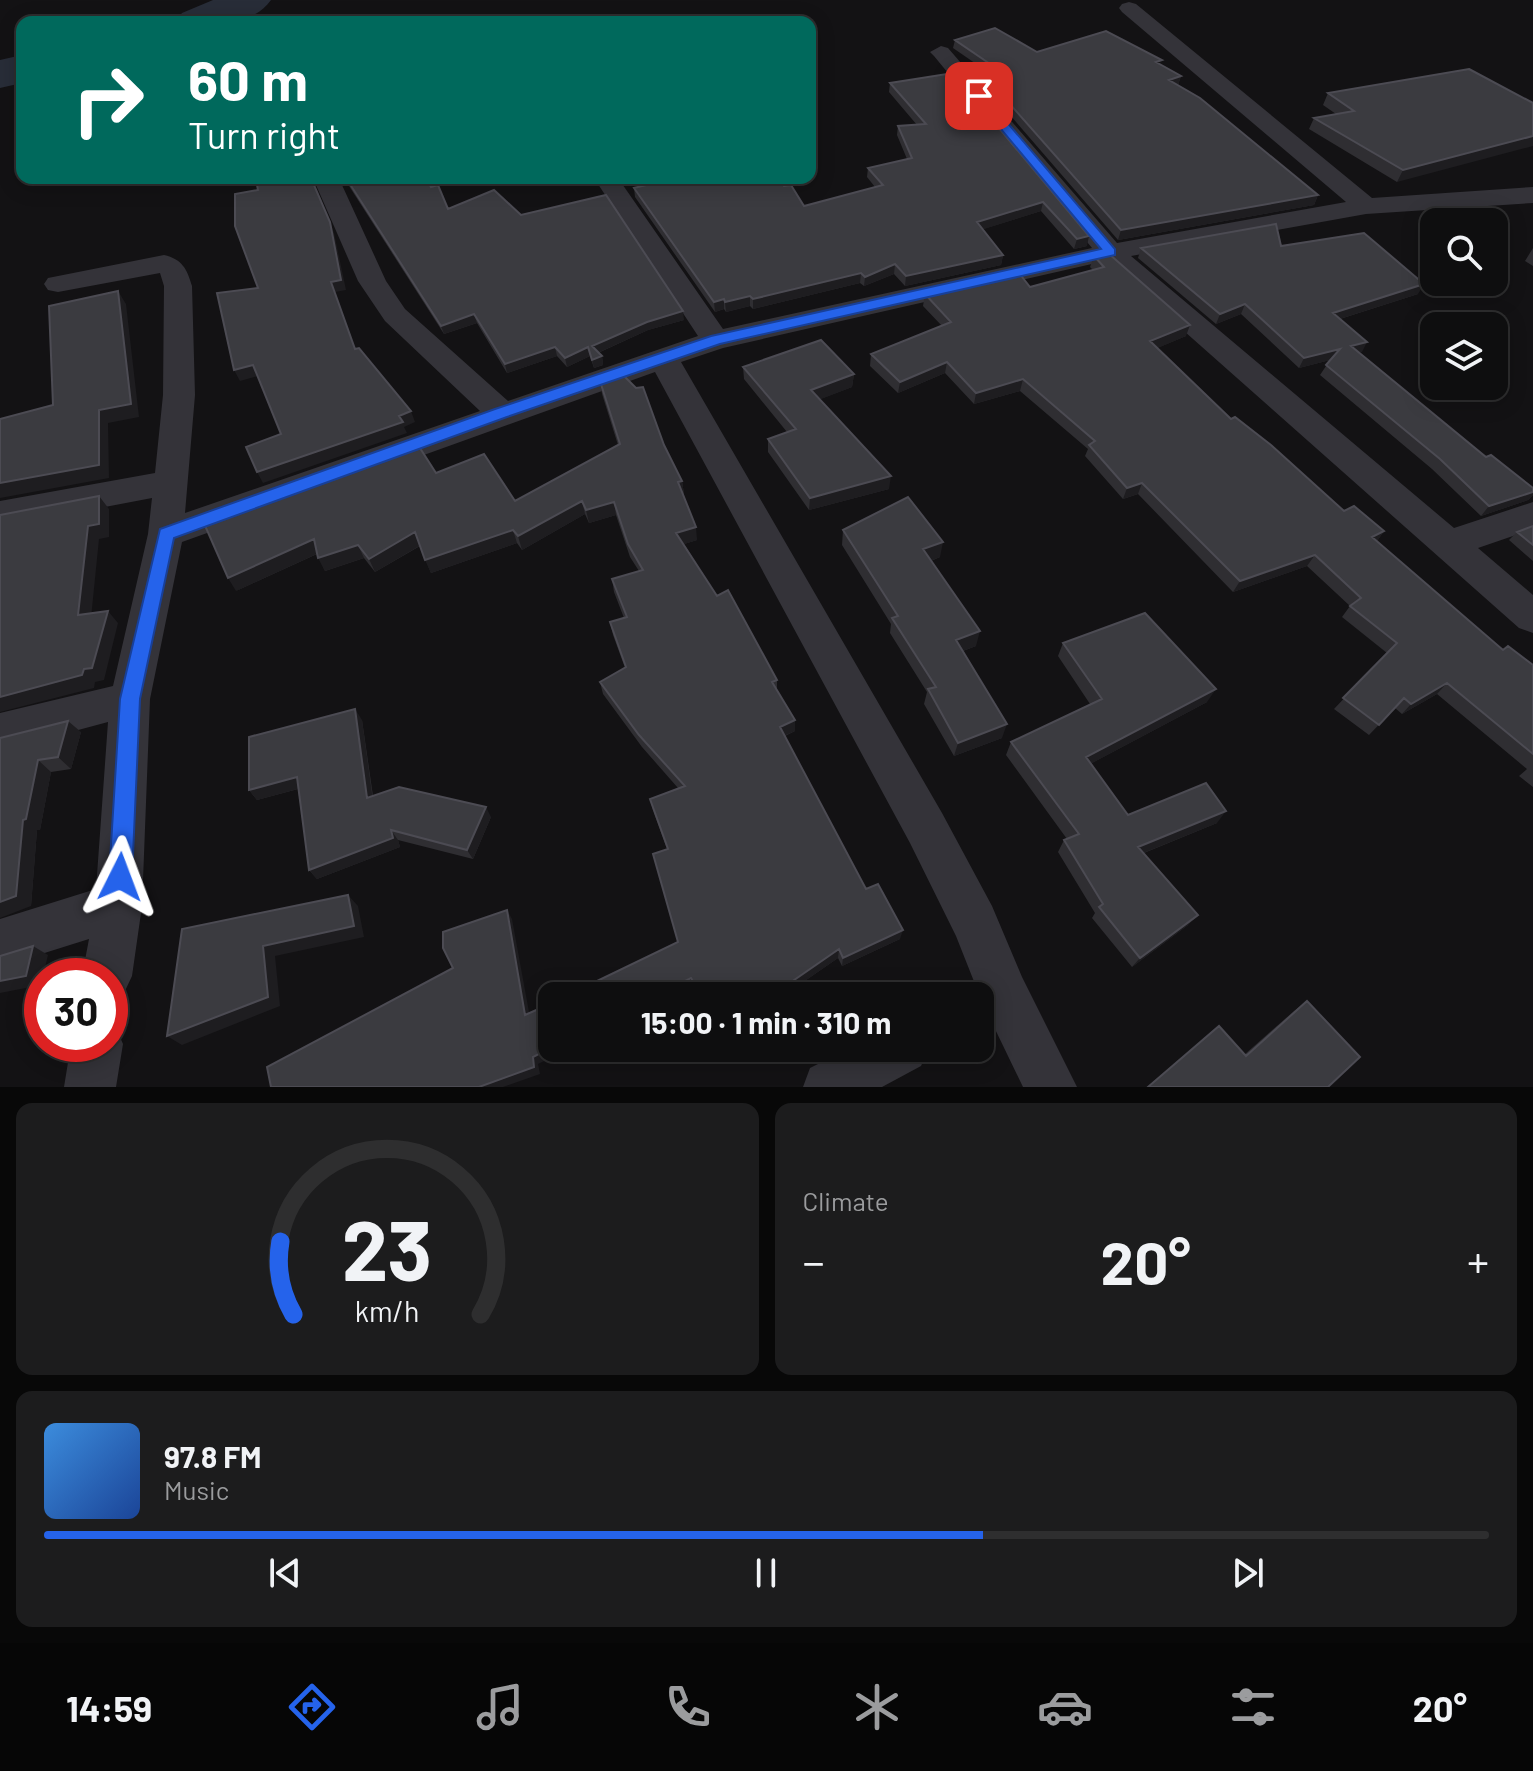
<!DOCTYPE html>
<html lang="en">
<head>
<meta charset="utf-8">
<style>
	:root { --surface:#0e0e0f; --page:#1c1c1d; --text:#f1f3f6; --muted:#9b9c9e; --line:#2e2e2f; --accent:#2563eb }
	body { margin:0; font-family:Barlow,sans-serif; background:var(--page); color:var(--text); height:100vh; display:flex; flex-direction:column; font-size:30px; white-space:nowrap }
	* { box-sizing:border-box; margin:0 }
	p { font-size:26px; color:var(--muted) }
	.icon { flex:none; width:44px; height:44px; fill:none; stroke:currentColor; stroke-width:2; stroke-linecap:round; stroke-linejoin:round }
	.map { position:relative; height:1087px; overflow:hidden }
	.side { display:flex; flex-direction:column; gap:16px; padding:16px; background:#080808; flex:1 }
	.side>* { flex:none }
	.banner { position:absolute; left:16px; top:16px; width:800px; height:168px; border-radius:16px; box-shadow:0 4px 20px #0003,0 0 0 2px var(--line); background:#00695c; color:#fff; overflow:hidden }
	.controls { position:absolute; left:1420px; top:208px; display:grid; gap:16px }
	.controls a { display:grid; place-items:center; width:88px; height:88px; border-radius:16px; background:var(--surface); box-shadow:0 4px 20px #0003,0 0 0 2px var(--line); font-size:40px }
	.speed { position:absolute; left:24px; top:958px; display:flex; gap:16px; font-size:40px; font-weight:700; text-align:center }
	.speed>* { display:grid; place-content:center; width:104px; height:104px; border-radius:50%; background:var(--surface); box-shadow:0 4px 20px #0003,0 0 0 2px var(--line); line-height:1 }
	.speed .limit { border:12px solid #d22; background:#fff; color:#111 }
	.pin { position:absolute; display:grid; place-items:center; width:68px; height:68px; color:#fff; margin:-34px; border-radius:16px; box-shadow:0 4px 12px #0006 }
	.me { position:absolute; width:88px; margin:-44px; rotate:3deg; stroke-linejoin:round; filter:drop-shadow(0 0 6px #0008) }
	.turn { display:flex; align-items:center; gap:28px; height:168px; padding:0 40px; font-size:36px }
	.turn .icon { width:104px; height:104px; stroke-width:2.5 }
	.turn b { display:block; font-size:56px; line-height:68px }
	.big { font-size:60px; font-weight:700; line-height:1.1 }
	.side .card { flex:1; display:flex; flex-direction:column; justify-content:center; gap:12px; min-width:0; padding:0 28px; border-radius:16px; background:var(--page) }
	.side .dial { align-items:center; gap:0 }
	.dial svg { height:208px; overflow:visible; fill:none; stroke:var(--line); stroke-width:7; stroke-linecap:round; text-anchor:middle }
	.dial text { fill:var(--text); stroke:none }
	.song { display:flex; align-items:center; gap:24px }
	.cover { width:96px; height:96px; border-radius:12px; background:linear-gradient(135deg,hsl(210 70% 55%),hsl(220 70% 35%)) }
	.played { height:8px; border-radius:4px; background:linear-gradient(90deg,var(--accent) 65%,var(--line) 65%) }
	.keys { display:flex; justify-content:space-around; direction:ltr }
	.heat { display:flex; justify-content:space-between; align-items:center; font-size:44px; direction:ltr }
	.side .tiles { flex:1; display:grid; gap:16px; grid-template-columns:1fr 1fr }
	.card:last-child { grid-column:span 2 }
	.trip { position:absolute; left:538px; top:982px; width:456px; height:80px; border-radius:16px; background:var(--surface); box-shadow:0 4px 20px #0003,0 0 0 2px var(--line); font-weight:700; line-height:80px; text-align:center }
	.tab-bar { display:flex; height:128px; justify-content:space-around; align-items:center; background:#060606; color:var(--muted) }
	.tab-bar .icon { width:56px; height:56px }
	.tab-bar .selected { color:var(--accent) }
	.tab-bar b { font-size:36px; color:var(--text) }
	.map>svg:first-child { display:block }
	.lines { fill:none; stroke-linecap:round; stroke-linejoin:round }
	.river { fill:#282d38; fill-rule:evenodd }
	.minor { fill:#343339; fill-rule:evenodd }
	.wall { fill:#2f2e32 }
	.shaded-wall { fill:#1e1d20 }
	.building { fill:#3b3b40; stroke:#4c4b53; stroke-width:2 }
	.route { fill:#2563eb; stroke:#184099; stroke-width:2 }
</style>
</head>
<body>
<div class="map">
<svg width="1533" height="1087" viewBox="0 0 1533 1087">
	<rect width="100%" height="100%" fill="#131214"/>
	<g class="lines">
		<path class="river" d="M 213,0 L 271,0 C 251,29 206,22 175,22 L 182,13 Z
			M 22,55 L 22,83 L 0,88 L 0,60 Z"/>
		<path class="minor" d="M 1129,2 L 1136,4 L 1372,198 L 1533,187 L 1533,203 L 1366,214 L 1131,256 L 1454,528 L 1533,502 L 1533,529 L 1478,548 L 1533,595 L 1533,633 L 1519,628 L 1105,261 L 723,348 L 681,362 L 942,813 L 992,906 L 1022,977 L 1077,1087 L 1023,1087 L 994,1027 L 980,1033 L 980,996 L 960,996 L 962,990 L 975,984 L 956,936 L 910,843 L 655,372 L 182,542 L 150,699 L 142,906 L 132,976 L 124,993 L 110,999 L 110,976 L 82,976 L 89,939 L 0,967 L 0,919 L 96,889 L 108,722 L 0,751 L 0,713 L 113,686 L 148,534 L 152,498 L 0,527 L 0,501 L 155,473 L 163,395 L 164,286 L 160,273 L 58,292 L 48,290 L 44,284 L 48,278 L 164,255 C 182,259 187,269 192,286 L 195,395 L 185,513 L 480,411 L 385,321 L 358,281 L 316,185 L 320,180 L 338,180 L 342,185 L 386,281 L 405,309 L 508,401 L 698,336 L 594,178 L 618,178 L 723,329 L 1092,248 L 934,56 L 930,52 L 941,46 L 948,48 L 1117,243 L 1346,202 L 1122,12 L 1119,8 L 1122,4 Z
			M 110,1024 L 115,1026 L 123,1044 L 116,1087 L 64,1087 L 71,1044 L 110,1044 Z
			M 850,1048 L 929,1048 L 921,1066 L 882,1087 L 803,1087 L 810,1068 Z"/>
	</g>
	<path class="wall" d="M 955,40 L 1037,52 L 1160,64 L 1181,76 L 1178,85 L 1318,195 L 1314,205 L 1118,240 L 978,78 L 979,69 L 982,68 L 953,48 Z
		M 953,73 L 1087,246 L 1074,249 L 1041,211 L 983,229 L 1003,255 L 1001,265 L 905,286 L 894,274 L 864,286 L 860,283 L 753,309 L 750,306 L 726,312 L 724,309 L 715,312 L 635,197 L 634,188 L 649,184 L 644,178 L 778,178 L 804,206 L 875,187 L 867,177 L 868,168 L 907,159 L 897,135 L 898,126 L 917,125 L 889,92 L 890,83 Z
		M 1328,93 L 1533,103 L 1397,182 L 1309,129 L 1314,118 L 1336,114 L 1323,105 Z
		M 346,178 L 431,187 L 448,209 L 521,215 L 684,320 L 648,330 L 598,353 L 602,356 L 603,365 L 594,368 L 590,356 L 567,367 L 557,356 L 507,373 L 477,323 L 444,334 L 349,186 Z
		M 1281,246 L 1418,294 L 1340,319 L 1362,352 L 1359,352 L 1486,457 L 1533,488 L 1533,495 L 1528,500 L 1481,516 L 1432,469 L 1320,375 L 1330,360 L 1299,368 L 1241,314 L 1216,324 L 1138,258 L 1141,248 Z
		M 1533,248 L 1533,266 L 1525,261 Z
		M 1094,256 L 1186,336 L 1157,348 L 1231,419 L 1344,511 L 1384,531 L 1377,541 L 1503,650 L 1533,665 L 1533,787 L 1519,776 L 1527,769 L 1437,694 L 1402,714 L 1395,708 L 1369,735 L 1334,709 L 1387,653 L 1342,617 L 1350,606 L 1307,566 L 1233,592 L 1138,494 L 1123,499 L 1085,456 L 1088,449 L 1020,391 L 974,404 L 945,373 L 898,393 L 870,366 L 871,354 L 942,326 L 923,306 L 925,294 L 1030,287 L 1093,270 L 1090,267 Z
		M 743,367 L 854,374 L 852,387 L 820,399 L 889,489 L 809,510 L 768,452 L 768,439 L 787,432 L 744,379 Z
		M 600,381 L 664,445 L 682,481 L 684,494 L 683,494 L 697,540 L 684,544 L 717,596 L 777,680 L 777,690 L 795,720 L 795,731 L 785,736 L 866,889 L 900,939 L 842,966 L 838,958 L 783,996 L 698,996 L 693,986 L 678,942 L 653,854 L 667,849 L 653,810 L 650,799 L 678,788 L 642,747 L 603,694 L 600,682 L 625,668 L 613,635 L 610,622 L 624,618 L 614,592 L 612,579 L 639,571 L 630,557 L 616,515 L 589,523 L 585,514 L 522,550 L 517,543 L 431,573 L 420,546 L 375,572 L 364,558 L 325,571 L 317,554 L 236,591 L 436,473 L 515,501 L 618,445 L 602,394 Z
		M 1533,526 L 1533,561 L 1509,540 L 1517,532 Z
		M 843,530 L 940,557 L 931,561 L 976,646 L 963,651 L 1002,738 L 954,756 L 924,704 L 927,692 L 890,633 L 891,624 L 842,545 Z
		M 1063,643 L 1207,702 L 1090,764 L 1128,815 L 1217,823 L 1144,853 L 1188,925 L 1132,967 L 1092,918 L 1095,913 L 1058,852 L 1064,840 L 1067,839 L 1006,755 L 1011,742 L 1090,704 L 1058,656 Z
		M 362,720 L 373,796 L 491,817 L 473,859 L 398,840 L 400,847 L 317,879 L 309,870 L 298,789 L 257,800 L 249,790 Z
		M 81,732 L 71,769 L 51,772 L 40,830 L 37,830 L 31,906 L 0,738 Z
		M 1307,1001 L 1328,1087 L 1147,1087 L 1219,1026 L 1244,1055 L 1294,1011 Z"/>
	<path class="shaded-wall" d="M 1181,76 L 1178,85 L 1169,80 Z
		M 1533,136 L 1533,146 L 1397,182 L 1403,170 Z
		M 1318,195 L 1314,205 L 1118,240 L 1121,230 Z
		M 1043,202 L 1041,211 L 975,232 L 977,222 Z
		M 330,222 L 334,233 L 346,290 L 335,292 L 331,282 Z
		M 1089,236 L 1087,246 L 1074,249 L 1077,239 Z
		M 1003,255 L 1001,265 L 905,286 L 906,276 Z
		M 895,264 L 894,274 L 864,286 L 865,277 Z
		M 861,273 L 860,283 L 753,309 L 753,299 Z
		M 1424,284 L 1418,294 L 1327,323 L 1333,313 Z
		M 118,291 L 126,304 L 139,417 L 108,423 L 109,478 L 0,498 L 0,483 L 99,410 Z
		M 750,296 L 750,306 L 726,312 L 725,302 Z
		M 724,299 L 724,309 L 715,312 L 714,302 Z
		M 1245,304 L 1241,314 L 1216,324 L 1220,314 Z
		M 683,311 L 684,320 L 648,330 L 593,355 L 592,346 L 647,322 Z
		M 474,314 L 477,323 L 444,334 L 441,326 Z
		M 1190,325 L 1186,336 L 1146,353 L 1150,341 Z
		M 1367,342 L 1362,352 L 1346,356 L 1351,346 Z
		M 555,347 L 557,356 L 507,373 L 505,364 Z
		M 588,347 L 590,356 L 567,367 L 565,358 Z
		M 1340,349 L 1334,359 L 1299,368 L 1304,358 Z
		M 602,356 L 603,365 L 594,368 L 592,360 Z
		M 947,362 L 945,373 L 898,393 L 900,382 Z
		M 253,365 L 258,376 L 240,381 L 234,370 Z
		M 854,374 L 852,387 L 811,403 L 811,390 Z
		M 1023,379 L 1020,391 L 974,404 L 976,393 Z
		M 411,411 L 415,422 L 404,427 L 407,433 L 263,483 L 257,472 Z
		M 891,476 L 889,489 L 809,510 L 810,498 Z
		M 682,481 L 684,494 L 679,496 L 678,482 Z
		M 1142,483 L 1138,494 L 1123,499 L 1127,488 Z
		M 1533,492 L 1533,495 L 1528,500 L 1481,516 L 1489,506 Z
		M 99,496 L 109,509 L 109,537 L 99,539 L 90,628 L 78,615 L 88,526 Z
		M 582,501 L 585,514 L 522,550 L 518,536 Z
		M 614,502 L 616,515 L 589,523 L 586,510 Z
		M 696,527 L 697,540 L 678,546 L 676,533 Z
		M 513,530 L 517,543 L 431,573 L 425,560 Z
		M 1384,531 L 1376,543 L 1372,537 Z
		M 415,532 L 421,545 L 375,572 L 369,559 Z
		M 314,539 L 321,552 L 236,591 L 228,578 Z
		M 943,542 L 940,557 L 920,565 L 923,549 Z
		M 358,545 L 364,558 L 325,571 L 318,558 Z
		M 1315,555 L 1307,566 L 1233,592 L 1240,581 Z
		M 108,611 L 118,623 L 104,680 L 95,682 L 94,688 L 0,712 L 0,697 Z
		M 980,631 L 976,646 L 952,655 L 956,640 Z
		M 1447,683 L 1437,694 L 1402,714 L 1411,704 Z
		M 1216,689 L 1207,702 L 1079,770 L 1086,757 Z
		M 355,709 L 362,720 L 374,808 L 367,798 Z
		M 795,720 L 795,731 L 779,738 L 780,727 Z
		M 68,721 L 81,732 L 71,769 L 58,757 Z
		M 1007,724 L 1002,738 L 954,756 L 958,743 Z
		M 38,760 L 51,772 L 40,830 L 37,830 L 31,906 L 0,918 L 0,902 Z
		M 297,777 L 305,787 L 257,800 L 249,790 Z
		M 486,807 L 491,817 L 473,859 L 467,850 Z
		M 1226,811 L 1217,823 L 1131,858 L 1138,847 Z
		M 391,830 L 398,840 L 400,847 L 317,879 L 309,870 Z
		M 348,895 L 358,906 L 364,937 L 275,956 L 280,1006 L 182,1045 L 167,1036 L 263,946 Z
		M 507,910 L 512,919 L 531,1023 L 525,1015 Z
		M 1198,915 L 1188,925 L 1132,967 L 1140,958 Z
		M 903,930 L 900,939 L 842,966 L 843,958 Z
		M 33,946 L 48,955 L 43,976 L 42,976 L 41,985 L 0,993 L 0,981 Z
		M 839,949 L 838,958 L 783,996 L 771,996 Z
		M 691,978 L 693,986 L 674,996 L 655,996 Z
		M 552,1047 L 570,1048 L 538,1064 L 540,1074 L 503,1087 L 479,1087 Z"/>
	<path class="building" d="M 995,28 L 1037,52 L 1106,31 L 1162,60 L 1156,62 L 1181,76 L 1169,80 L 1200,98 L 1318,195 L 1121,230 L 979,69 L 993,66 L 955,40 Z
		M 1469,69 L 1533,103 L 1533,136 L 1403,170 L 1314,118 L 1354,111 L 1328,93 Z
		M 953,73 L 1089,236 L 1077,239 L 1043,202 L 977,222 L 1003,255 L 906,276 L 895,264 L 865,277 L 861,273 L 753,299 L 750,296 L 725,302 L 724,299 L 714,302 L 634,188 L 655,183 L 651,178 L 778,178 L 784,186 L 791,185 L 804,206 L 883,185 L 868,168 L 912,158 L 898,126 L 926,124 L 890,83 Z
		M 290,178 L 311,178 L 330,222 L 341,280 L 331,282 L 355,349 L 359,348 L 411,411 L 399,416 L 403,422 L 257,472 L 246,447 L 281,434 L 253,365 L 234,370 L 217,293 L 258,288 L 235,226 L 235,194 L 258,190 L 257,185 Z
		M 346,178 L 426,178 L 431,187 L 438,185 L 448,209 L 494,190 L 521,215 L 606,195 L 683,311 L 647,322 L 592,346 L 602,356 L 592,360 L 588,347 L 565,358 L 555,347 L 505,364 L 474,314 L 441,326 Z
		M 1276,224 L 1281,246 L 1364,233 L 1424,284 L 1333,313 L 1367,342 L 1351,346 L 1486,457 L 1491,455 L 1533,488 L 1533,492 L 1489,506 L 1440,459 L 1326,365 L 1340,349 L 1304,358 L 1245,304 L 1220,314 L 1141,248 Z
		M 1108,253 L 1190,325 L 1150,341 L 1231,419 L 1235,417 L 1271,445 L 1344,511 L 1354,506 L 1384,531 L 1372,537 L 1503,650 L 1508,646 L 1533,665 L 1533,754 L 1447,683 L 1411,704 L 1404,698 L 1379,725 L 1343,698 L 1397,643 L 1350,606 L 1361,598 L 1315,555 L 1240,581 L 1142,483 L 1127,488 L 1089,445 L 1095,441 L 1023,379 L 976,393 L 947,362 L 900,382 L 871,354 L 951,322 L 925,294 L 1019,273 L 1030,287 L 1104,267 L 1094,256 Z
		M 118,291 L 131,404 L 99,410 L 99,465 L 0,483 L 0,419 L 53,405 L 49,306 Z
		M 821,340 L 854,374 L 811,390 L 891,476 L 810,498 L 768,439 L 796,429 L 743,367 Z
		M 621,373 L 636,388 L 643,387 L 664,445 L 682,481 L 678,482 L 696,527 L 676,533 L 717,596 L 728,590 L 777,680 L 772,682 L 795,720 L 780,727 L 866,889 L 878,884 L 903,930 L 843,958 L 839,949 L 771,996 L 702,996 L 691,978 L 655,996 L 566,996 L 678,942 L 653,854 L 668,849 L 650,799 L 685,786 L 639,735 L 600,682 L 626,667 L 610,622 L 627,617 L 612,579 L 643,570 L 628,544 L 614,502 L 586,510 L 582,501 L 518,536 L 513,530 L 425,560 L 415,532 L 369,559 L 358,545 L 318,558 L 314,539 L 228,578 L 203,521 L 418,445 L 436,473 L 484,454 L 515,501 L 620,444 L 600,381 Z
		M 99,496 L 99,524 L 88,526 L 78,615 L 108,611 L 92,668 L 84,669 L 82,675 L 0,697 L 0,515 Z
		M 908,497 L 943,542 L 923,549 L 980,631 L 956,640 L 1007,724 L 958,743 L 928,689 L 936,687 L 892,618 L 898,616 L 843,530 Z
		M 1533,526 L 1533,545 L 1517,532 Z
		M 1145,613 L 1216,689 L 1086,757 L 1128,815 L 1206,783 L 1226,811 L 1138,847 L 1198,915 L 1140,958 L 1099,907 L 1103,904 L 1064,840 L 1079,834 L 1011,742 L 1102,699 L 1063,643 Z
		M 355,709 L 367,798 L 399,787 L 486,807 L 467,850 L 391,830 L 393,838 L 309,870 L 297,777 L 249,790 L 249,737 Z
		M 68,721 L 58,757 L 38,760 L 26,819 L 23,820 L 16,896 L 0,902 L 0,738 Z
		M 348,895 L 354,926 L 263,946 L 268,997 L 167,1036 L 182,929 Z
		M 507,910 L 525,1015 L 552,1003 L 552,1047 L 533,1057 L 534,1067 L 479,1087 L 271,1087 L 267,1067 L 453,968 L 443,948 L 443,932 Z
		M 33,946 L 26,976 L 0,981 L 0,956 Z
		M 1307,1001 L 1360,1057 L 1328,1087 L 1148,1087 L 1219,1026 L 1246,1056 Z"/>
	<path class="route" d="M 975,94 L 983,94 L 1115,249 L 1115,255 L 720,344 L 507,417 L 174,538 L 140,699 L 132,877 L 128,885 L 120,888 L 112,885 L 109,877 L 120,699 L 160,529 L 495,409 L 711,336 L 1101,249 L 975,98 Z"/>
</svg>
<div class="controls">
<a><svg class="icon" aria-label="search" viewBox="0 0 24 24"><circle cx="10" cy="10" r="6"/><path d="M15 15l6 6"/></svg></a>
<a><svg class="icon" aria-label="layers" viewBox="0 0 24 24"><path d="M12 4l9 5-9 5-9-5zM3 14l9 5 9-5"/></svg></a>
</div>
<div class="speed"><div class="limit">30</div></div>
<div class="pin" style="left:979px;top:96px;background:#d93025"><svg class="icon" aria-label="arrive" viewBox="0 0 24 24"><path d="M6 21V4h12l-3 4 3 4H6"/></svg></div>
<svg class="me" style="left:120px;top:877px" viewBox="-20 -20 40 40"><path d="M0-17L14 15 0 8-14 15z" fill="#2563eb" stroke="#fff" stroke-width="4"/></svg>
<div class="trip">15:00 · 1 min · 310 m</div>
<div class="banner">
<div class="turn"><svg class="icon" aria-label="right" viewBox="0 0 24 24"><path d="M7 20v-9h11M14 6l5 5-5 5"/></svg><div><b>60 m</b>Turn right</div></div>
</div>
</div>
<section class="side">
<div class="tiles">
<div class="card dial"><svg viewBox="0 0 100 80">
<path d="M14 69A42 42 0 1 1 86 69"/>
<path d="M14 69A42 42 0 0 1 9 41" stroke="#2563eb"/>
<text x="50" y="56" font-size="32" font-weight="700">23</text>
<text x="50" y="72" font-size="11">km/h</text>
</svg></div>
<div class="card"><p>Climate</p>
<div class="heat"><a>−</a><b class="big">20°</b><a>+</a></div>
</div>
<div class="card">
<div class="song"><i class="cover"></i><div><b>97.8 FM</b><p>Music</p></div></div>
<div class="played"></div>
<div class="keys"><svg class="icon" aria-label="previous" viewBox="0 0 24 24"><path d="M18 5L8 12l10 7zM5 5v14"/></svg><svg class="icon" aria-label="pause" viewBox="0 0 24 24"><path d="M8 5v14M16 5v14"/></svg><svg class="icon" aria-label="next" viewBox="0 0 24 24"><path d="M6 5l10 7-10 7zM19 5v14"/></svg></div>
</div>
</div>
</section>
<nav class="tab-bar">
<b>14:59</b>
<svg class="icon selected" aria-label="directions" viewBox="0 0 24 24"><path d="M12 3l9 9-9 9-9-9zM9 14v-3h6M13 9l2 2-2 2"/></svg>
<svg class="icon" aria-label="music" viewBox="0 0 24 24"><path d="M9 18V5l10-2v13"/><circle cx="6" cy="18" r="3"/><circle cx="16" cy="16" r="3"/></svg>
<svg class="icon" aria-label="phone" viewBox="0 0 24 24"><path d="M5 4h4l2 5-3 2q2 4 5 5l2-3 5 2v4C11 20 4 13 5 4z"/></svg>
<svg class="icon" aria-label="climate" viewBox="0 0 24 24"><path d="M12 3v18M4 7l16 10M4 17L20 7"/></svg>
<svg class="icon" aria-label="car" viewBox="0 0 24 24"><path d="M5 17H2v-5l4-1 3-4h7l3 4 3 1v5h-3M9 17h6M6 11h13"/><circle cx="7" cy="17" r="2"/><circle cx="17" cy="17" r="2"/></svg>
<svg class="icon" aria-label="filters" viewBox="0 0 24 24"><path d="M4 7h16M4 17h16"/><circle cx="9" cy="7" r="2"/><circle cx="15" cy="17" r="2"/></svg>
<b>20°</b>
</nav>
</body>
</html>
